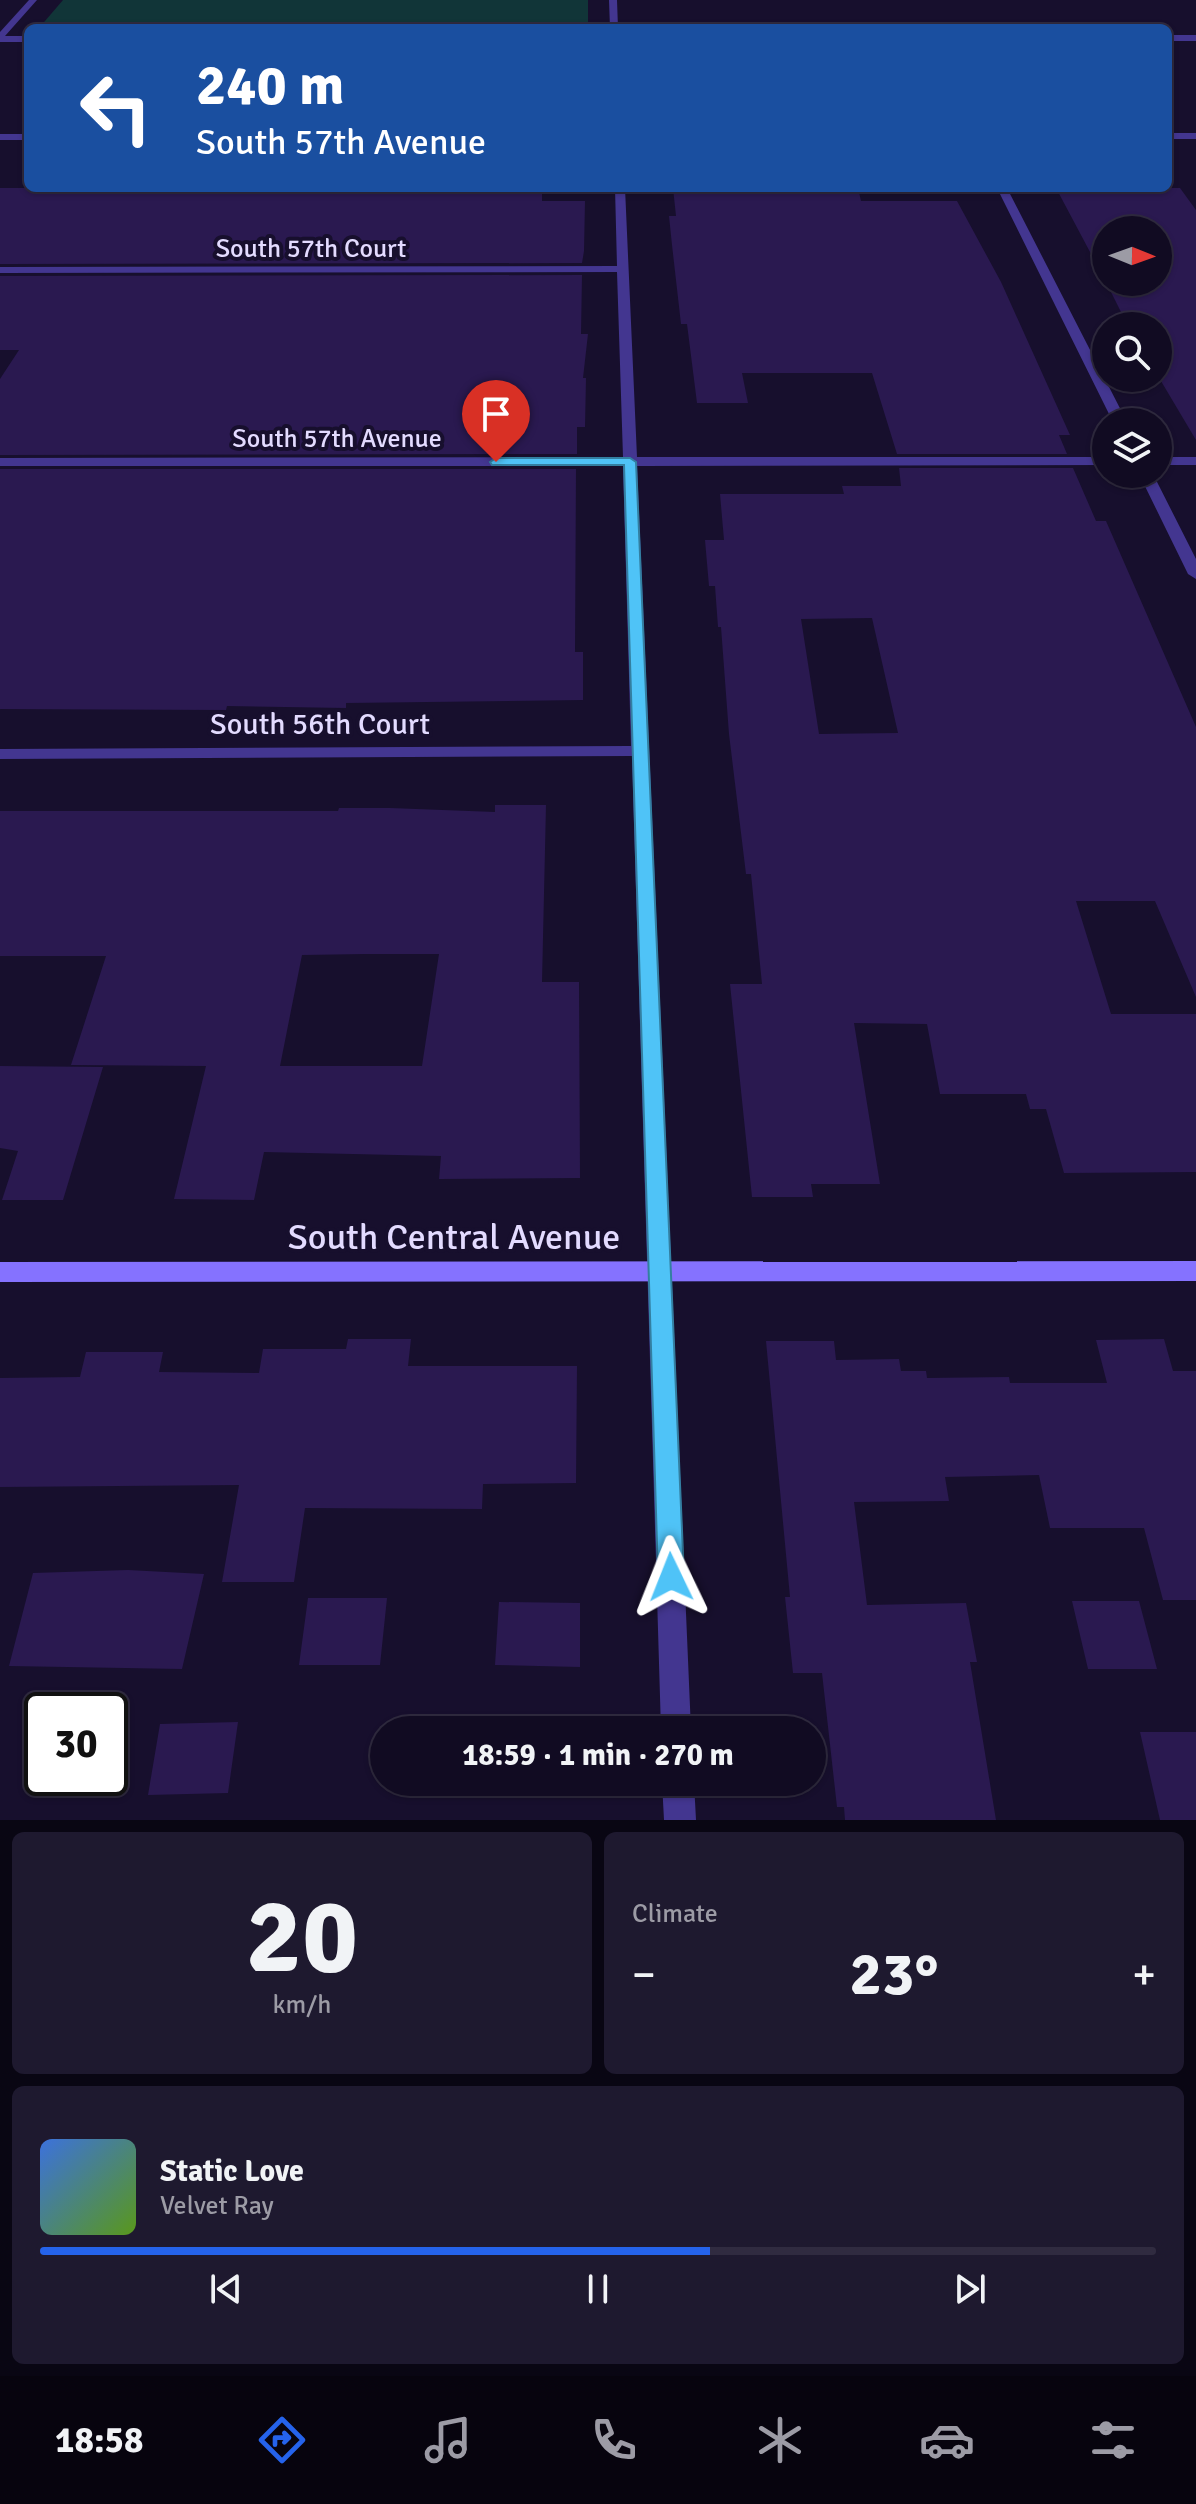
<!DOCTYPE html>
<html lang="en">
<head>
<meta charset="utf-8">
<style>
	:root { --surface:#110b22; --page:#1e192f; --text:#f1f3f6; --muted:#9c9ba5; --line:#302b40; --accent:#2563eb }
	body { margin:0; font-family:Signika,sans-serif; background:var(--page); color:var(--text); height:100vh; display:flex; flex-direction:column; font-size:30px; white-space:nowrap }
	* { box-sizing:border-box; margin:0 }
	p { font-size:26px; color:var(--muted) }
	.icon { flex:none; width:44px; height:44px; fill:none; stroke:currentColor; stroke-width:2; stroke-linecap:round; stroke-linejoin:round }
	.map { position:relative; height:1820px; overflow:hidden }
	.side { display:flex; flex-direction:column; gap:12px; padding:12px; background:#090613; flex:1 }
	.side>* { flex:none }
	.top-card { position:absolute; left:24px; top:24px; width:1148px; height:168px; border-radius:12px; box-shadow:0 2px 6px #0004,0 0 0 2px var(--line); background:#1a4fa0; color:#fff; overflow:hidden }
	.needle { width:52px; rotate:91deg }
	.tools { position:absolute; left:1092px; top:216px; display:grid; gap:16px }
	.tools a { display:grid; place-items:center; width:80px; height:80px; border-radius:50%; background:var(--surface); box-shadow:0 2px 6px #0004,0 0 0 2px var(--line); font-size:40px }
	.speed { position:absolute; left:24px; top:1692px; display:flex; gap:16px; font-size:40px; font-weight:700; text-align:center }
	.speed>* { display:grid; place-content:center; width:104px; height:104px; border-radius:50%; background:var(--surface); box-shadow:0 2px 6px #0004,0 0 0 2px var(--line); line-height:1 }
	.speed .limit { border:4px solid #111; border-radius:12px; background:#fff; color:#111 }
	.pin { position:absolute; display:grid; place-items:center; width:68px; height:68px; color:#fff; margin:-82px -34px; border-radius:50% 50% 50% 0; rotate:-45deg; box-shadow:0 0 8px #0007 }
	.pin .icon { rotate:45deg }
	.me { position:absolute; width:88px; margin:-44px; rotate:358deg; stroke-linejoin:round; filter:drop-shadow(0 0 6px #0008) }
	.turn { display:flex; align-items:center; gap:28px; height:168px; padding:0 40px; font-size:36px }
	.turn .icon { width:104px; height:104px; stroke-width:2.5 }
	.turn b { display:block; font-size:56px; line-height:68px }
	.big { font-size:60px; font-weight:700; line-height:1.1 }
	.side .tile { flex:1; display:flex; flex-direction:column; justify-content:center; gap:12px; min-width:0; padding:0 28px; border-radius:12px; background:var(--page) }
	.side .dial { align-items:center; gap:0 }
	.dial b { font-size:104px; line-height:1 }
	.song { display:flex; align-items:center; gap:24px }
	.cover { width:96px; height:96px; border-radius:12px; background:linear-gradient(135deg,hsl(220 70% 55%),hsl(90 70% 35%)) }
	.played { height:8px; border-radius:4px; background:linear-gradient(90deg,var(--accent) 60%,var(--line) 60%) }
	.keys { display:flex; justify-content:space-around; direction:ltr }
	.heat { display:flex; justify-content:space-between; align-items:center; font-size:44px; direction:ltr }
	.side .tiles { flex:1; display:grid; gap:12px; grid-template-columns:1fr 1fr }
	.tile:last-child { grid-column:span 2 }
	.trip { position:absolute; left:370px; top:1716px; width:456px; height:80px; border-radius:40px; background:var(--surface); box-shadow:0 2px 6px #0004,0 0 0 2px var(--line); font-weight:700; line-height:80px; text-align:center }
	.tab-bar { display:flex; height:128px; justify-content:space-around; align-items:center; background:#07040e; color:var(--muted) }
	.tab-bar .icon { width:56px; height:56px }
	.tab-bar .current { color:var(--accent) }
	.tab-bar b { font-size:36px; color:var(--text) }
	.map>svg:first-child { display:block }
	.green { fill:#113538 }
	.building { fill:#2a1950; fill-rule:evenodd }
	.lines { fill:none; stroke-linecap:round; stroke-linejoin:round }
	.street { fill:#433690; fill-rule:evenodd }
	.secondary { fill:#8572ff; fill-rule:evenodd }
	.route { fill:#4fc3f7; stroke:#337fa1; stroke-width:2 }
	.labels { text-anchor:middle; stroke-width:8; stroke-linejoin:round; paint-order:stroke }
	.far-street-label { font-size:26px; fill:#e3dbff; stroke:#170f2d }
	.street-label { font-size:30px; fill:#e3dbff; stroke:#170f2d }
	.near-street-label { font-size:36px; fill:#e3dbff; stroke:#170f2d }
</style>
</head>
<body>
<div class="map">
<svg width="1196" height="1820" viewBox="0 0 1196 1820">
	<rect width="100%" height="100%" fill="#170f2d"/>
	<path class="green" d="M 63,0 L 588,0 L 588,28 L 39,28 Z"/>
	<path class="building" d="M 0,188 L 542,188 L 542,201 L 585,201 L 584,251 L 582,263 L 0,264 Z
		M 673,188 L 858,188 L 861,201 L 957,201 L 1001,282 L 1070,435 L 1059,435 L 1067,454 L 897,454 L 872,373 L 742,373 L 748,403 L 697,403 L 687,324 L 681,324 L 672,245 L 669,216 L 676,216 Z
		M 1056,188 L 1180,188 L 1196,210 L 1196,440 L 1158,376 L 1158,326 L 1128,326 L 1106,282 L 1158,282 L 1158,230 L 1106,230 L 1106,282 Z
		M 582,275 L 581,334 L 588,334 L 583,378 L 586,378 L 585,427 L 577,427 L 577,454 L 0,455 L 0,379 L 19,350 L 0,350 L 0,276 Z
		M 899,468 L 1073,468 L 1096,521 L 1106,521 L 1196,727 L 1196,997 L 1155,901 L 1076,901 L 1111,1014 L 1196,1014 L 1196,1172 L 1064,1173 L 1046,1109 L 1030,1109 L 1026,1094 L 940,1094 L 927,1024 L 854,1023 L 880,1184 L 811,1184 L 813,1197 L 752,1197 L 730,984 L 762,984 L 751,874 L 746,874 L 729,734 L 721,627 L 718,627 L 715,586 L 709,586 L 705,540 L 724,540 L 720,494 L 844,494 L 842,486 L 901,486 ZM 872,618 L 898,733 L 819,734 L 801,619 Z
		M 0,469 L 576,469 L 575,652 L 583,652 L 583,700 L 346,703 L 346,708 L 227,706 L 226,710 L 0,709 Z
		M 495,805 L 546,805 L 542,982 L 579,982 L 580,1178 L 439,1179 L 441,1156 L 264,1152 L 254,1200 L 174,1199 L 206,1066 L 71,1065 L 106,956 L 0,956 L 0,811 L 338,811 L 339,808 L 390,808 L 495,812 ZM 365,954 L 439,954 L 422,1066 L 280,1066 L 302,955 Z
		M 0,1066 L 103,1067 L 63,1200 L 2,1200 L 18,1151 L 0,1148 Z
		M 348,1339 L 411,1339 L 408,1366 L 577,1366 L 576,1483 L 483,1484 L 482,1509 L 305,1508 L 294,1582 L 222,1582 L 239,1485 L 0,1487 L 0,1378 L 80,1377 L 86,1352 L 163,1352 L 159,1372 L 259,1373 L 263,1349 L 346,1349 Z
		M 1164,1339 L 1173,1371 L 1196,1371 L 1196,1600 L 1163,1600 L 1144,1528 L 1050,1528 L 1039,1475 L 945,1477 L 949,1501 L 854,1502 L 867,1605 L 966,1603 L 977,1662 L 970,1662 L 996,1820 L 845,1820 L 844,1807 L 837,1807 L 822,1673 L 793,1673 L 785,1597 L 790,1597 L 766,1341 L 834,1341 L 836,1360 L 899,1359 L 901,1371 L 926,1371 L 927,1378 L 1009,1377 L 1010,1383 L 1107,1383 L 1096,1340 Z
		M 128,1570 L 204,1574 L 182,1669 L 9,1666 L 33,1573 Z
		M 308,1598 L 387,1598 L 380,1665 L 299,1665 Z
		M 1072,1601 L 1139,1601 L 1157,1669 L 1088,1669 Z
		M 499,1602 L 580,1603 L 580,1667 L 495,1665 Z
		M 238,1722 L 228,1793 L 148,1795 L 160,1724 Z
		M 1140,1732 L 1196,1732 L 1196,1820 L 1160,1820 Z"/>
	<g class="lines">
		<path class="street" d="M 29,0 L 37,0 L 5,36 L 28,36 L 28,42 L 0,42 L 0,32 Z
			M 609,0 L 617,0 L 618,28 L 610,28 Z
			M 1168,35 L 1196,35 L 1196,41 L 1168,41 Z
			M 1168,133 L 1196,133 L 1196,139 L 1168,139 Z
			M 0,134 L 28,134 L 28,140 L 0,140 Z
			M 615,188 L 625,188 L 637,457 L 1106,457 L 1106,465 L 637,466 L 691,1730 L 661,1730 L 632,756 L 0,759 L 0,749 L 631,746 L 623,466 L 0,466 L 0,458 L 623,457 L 617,272 L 0,273 L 0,267 L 617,266 Z
			M 997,188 L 1007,188 L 1127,422 L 1113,422 Z
			M 1158,457 L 1196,457 L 1196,465 L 1158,465 Z
			M 1139,474 L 1153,474 L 1196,559 L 1196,579 L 1188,574 Z
			M 662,1782 L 694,1782 L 696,1820 L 664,1820 Z"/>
		<path class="secondary" d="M 1196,1261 L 1196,1281 L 0,1282 L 0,1262 Z"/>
	</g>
	<path class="route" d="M 496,458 L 630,458 L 636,462 L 684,1577 L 680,1585 L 671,1589 L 662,1585 L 658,1577 L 624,465 L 492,465 L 490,462 Z"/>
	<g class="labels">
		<g class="far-street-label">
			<text x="311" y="257">South 57th Court</text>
			<text x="337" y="447">South 57th Avenue</text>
		</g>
		<g class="street-label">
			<text x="320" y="734">South 56th Court</text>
		</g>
		<g class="near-street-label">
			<text x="454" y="1249">South Central Avenue</text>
		</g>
	</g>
</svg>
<div class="tools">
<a><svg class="needle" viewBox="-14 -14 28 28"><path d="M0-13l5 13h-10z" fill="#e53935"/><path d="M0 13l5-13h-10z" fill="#9c9ba5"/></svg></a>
<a><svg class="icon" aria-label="search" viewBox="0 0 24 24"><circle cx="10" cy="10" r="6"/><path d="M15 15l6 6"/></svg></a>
<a><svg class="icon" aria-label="layers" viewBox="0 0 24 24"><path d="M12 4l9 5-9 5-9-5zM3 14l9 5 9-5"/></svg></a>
</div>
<div class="speed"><div class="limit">30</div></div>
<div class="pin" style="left:496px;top:462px;background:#d93025"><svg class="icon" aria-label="arrive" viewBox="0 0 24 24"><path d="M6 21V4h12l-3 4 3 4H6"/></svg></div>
<svg class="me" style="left:671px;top:1577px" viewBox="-20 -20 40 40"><path d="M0-17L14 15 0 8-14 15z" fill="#4fc3f7" stroke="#fff" stroke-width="4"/></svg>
<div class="trip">18:59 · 1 min · 270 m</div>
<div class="top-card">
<div class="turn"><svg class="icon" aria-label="left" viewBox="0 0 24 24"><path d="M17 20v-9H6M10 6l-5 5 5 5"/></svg><div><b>240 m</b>South 57th Avenue</div></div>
</div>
</div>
<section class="side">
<div class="tiles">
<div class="tile dial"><b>20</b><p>km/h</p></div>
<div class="tile"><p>Climate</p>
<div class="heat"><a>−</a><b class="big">23°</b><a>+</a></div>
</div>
<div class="tile">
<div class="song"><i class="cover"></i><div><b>Static Love</b><p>Velvet Ray</p></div></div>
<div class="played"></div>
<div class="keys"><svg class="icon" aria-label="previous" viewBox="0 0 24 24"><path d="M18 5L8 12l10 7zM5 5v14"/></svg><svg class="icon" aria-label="pause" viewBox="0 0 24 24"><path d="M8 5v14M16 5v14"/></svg><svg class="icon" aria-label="next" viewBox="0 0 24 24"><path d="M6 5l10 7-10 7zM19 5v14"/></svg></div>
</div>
</div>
</section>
<nav class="tab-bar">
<b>18:58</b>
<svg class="icon current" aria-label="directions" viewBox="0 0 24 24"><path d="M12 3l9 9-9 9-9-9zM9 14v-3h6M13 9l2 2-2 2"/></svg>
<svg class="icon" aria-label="music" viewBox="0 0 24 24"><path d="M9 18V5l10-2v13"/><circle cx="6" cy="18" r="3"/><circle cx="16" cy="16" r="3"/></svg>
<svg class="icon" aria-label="phone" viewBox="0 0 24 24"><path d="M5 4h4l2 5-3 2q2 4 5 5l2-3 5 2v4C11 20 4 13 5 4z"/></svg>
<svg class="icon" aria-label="climate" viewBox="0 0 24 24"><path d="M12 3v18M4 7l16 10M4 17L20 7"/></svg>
<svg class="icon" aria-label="car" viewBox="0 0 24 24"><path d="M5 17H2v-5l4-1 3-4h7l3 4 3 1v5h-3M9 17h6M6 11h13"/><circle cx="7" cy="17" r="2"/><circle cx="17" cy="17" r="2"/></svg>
<svg class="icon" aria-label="filters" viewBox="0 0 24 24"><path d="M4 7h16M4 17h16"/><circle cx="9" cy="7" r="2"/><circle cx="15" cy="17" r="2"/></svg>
</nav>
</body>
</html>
